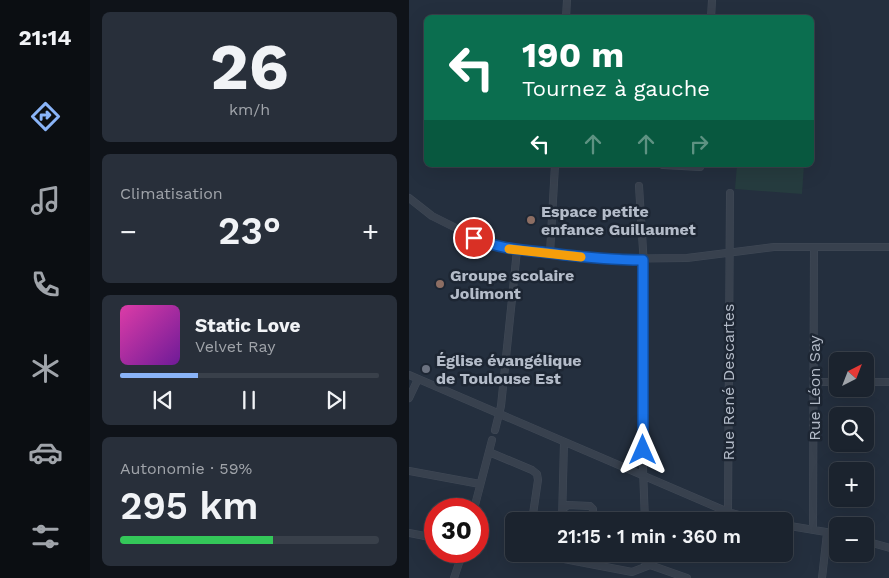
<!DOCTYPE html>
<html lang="fr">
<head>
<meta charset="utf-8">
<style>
	:root { --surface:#1b232e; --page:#282f3a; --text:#f1f3f6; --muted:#a0a4aa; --line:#39404a; --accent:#8ab4f8 }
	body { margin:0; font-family:"Work Sans",sans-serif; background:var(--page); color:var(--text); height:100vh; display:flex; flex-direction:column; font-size:19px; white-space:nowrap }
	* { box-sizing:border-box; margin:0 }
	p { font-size:16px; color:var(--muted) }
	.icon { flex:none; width:28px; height:28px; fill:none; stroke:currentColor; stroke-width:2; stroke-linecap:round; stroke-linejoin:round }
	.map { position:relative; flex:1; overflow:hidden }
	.drawer { display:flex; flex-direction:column; gap:12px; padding:12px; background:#0f1319; width:319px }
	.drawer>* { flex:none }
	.guide { position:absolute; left:15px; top:15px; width:390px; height:152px; border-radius:8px; box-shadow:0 5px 20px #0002,0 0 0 1px var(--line); background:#0b6e4f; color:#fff; overflow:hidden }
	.needle { width:32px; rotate:42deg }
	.controls { position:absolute; left:420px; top:352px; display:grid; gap:10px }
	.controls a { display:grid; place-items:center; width:45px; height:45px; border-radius:8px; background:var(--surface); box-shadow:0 5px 20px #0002,0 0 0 1px var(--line); font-size:25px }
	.speed { position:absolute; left:15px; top:498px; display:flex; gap:10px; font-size:25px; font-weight:700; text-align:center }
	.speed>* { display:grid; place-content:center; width:65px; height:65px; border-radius:50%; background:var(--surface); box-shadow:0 5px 20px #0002,0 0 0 1px var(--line); line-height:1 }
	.speed .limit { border:8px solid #d22; background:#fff; color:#111 }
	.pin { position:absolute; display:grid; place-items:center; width:42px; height:42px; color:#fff; margin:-21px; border:2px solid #fff; border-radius:50%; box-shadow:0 1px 5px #0007 }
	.me { position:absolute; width:55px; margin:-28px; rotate:0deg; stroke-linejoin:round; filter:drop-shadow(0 0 4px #0008) }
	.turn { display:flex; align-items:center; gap:18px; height:105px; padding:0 15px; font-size:22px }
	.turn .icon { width:65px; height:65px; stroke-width:2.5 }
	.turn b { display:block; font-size:35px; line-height:42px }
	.lanes { display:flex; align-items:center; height:48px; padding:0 15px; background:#0003; justify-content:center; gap:25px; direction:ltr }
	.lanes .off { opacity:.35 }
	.big { font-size:38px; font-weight:600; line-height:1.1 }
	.drawer .tile { flex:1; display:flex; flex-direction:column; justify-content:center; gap:8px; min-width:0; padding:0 18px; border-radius:8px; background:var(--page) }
	.drawer .dial { align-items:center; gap:0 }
	.dial b { font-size:65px; line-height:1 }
	.song { display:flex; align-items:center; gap:15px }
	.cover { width:60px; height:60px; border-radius:8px; background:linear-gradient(135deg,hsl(320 70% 55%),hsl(280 70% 35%)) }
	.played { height:5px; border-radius:2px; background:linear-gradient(90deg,var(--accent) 30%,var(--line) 30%) }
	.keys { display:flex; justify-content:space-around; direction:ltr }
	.heat { display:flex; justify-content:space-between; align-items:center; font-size:28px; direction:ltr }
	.charge { height:8px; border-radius:4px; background:linear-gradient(90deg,#34c759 59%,var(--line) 0) }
	.trip { position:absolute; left:96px; top:512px; width:288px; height:50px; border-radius:8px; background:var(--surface); box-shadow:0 5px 20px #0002,0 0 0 1px var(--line); font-weight:600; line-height:50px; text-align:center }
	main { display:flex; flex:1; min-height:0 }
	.menu { display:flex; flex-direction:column; width:90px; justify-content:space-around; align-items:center; background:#0b0e12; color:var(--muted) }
	.menu .icon { width:35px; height:35px }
	.menu .active { color:var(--accent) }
	.menu b { font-size:22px; color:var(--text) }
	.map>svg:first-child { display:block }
	.green { fill:#263c3f }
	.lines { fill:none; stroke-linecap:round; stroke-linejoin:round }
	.minor-casing { stroke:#414a57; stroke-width:8 }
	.minor { stroke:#38414e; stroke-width:7 }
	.route-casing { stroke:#114b97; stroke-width:12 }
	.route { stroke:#1a73e8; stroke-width:9 }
	.slow { stroke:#f59e0b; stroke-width:9 }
	.education-dot { fill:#8d6e63; stroke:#1d2633; stroke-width:2 }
	.worship-dot { fill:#6b7280; stroke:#1d2633; stroke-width:2 }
	.labels { text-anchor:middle; stroke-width:5; stroke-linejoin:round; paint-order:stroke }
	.poi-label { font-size:16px; font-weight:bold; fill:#b4bcc9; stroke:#1d2633; text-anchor:start }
	.street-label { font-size:16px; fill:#b4bcc9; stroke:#1d2633 }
</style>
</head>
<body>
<main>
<nav class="menu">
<b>21:14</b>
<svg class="icon active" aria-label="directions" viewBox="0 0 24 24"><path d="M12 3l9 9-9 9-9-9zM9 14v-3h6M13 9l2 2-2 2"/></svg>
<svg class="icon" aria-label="music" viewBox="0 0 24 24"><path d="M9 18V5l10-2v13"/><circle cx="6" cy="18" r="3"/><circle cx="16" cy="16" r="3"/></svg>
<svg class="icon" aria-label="phone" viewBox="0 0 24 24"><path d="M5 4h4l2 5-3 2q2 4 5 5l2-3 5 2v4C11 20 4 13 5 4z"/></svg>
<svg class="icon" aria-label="climate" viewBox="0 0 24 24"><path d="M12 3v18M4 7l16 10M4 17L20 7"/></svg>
<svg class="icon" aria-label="car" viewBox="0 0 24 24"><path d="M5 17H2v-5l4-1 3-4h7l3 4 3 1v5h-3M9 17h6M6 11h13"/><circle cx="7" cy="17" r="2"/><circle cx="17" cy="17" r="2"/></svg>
<svg class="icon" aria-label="filters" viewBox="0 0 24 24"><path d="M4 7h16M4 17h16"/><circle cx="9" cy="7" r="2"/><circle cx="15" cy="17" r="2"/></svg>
</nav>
<section class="drawer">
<div class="tile dial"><b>26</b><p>km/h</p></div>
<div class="tile"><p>Climatisation</p>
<div class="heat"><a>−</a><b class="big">23°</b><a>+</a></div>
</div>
<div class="tile">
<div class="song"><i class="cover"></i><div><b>Static Love</b><p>Velvet Ray</p></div></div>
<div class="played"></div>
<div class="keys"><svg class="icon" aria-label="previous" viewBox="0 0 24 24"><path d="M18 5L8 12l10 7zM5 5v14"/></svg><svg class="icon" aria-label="pause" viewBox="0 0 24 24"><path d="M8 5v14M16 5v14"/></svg><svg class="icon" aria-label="next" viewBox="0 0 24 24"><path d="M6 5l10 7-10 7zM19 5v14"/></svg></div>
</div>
<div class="tile"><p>Autonomie · 59%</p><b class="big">295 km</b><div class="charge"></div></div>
</section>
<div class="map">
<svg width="481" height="578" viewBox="0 0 481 578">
	<rect width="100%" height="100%" fill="#242f3e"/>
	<path class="green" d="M 328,165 L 395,165 L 393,194 L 326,189 Z"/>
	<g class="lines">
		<g class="minor-casing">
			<path id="minor" d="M 157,18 L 158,0
				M 302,18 L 303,0
				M 254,165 L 291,167 L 291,165
				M 230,186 L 235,266 L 234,469 L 236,521
				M 0,198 L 23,216 L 79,244 L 108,250 L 182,259 L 278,258 L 365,247 L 481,247
				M 141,253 L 146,165
				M 0,375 L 319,512 L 353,521
				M 405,382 L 429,382
				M 456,382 L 481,382
				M 0,398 L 9,379
				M 86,430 L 92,406 L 108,250
				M 80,452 L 123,470 L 128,474 L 129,480 L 123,521
				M 0,471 L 71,484
				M 155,508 L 159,505 L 181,506 L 184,509 L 184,521
				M 65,509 L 83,440
				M 319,512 L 321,193
				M 153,521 L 155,442
				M 375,525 L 429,534
				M 404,530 L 405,247
				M 0,533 L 26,538
				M 456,541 L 481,548
				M 129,554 L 223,572 L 241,565 L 278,578
				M 235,554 L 237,566
				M 45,578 L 54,551
				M 413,578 L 418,533"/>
		</g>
		<use href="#minor" class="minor"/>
	</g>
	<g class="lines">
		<g class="route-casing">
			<path id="route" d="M 65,238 C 90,249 114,250 141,253 C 172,257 202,260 234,260 L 234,450"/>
		</g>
		<use href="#route" class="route"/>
		<path class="slow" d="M 100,249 L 172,257"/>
	</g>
	<g class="education-dot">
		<circle cx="122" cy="220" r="5"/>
		<circle cx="31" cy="284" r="5"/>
	</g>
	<circle class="worship-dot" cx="17" cy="369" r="5"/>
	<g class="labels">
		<g class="poi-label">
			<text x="132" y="217">Espace petite<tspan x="132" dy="18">enfance Guillaumet</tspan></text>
			<text x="41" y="281">Groupe scolaire<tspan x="41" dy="18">Jolimont</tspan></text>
			<text x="27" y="366">Église évangélique<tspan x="27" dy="18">de Toulouse Est</tspan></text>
		</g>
		<g class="street-label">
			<text transform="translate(319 382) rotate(-90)" y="6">Rue René Descartes</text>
			<text transform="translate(405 388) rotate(-90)" y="6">Rue Léon Say</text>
		</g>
	</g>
</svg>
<div class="controls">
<a><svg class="needle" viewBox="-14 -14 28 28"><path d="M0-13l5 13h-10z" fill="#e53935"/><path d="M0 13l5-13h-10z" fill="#a0a4aa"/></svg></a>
<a><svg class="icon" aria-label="search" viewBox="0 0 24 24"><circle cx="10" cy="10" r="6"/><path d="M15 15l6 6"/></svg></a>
<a>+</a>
<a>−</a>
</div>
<div class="speed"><div class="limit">30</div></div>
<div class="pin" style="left:65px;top:238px;background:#d93025"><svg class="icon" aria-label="arrive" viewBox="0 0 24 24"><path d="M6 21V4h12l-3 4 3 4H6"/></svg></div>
<svg class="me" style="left:234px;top:450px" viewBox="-20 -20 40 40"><path d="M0-17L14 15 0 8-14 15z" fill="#1a73e8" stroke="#fff" stroke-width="4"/></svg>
<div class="trip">21:15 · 1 min · 360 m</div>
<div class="guide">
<div class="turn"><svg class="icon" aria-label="left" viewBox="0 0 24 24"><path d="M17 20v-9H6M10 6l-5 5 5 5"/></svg><div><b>190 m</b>Tournez à gauche</div></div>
<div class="lanes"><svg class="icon" aria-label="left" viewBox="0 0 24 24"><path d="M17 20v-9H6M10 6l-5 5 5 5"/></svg><svg class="icon off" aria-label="ahead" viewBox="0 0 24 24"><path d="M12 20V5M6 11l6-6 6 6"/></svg><svg class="icon off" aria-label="ahead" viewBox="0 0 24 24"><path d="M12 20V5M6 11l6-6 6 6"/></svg><svg class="icon off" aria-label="right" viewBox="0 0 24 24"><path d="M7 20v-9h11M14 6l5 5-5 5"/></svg></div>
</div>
</div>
</main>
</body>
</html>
